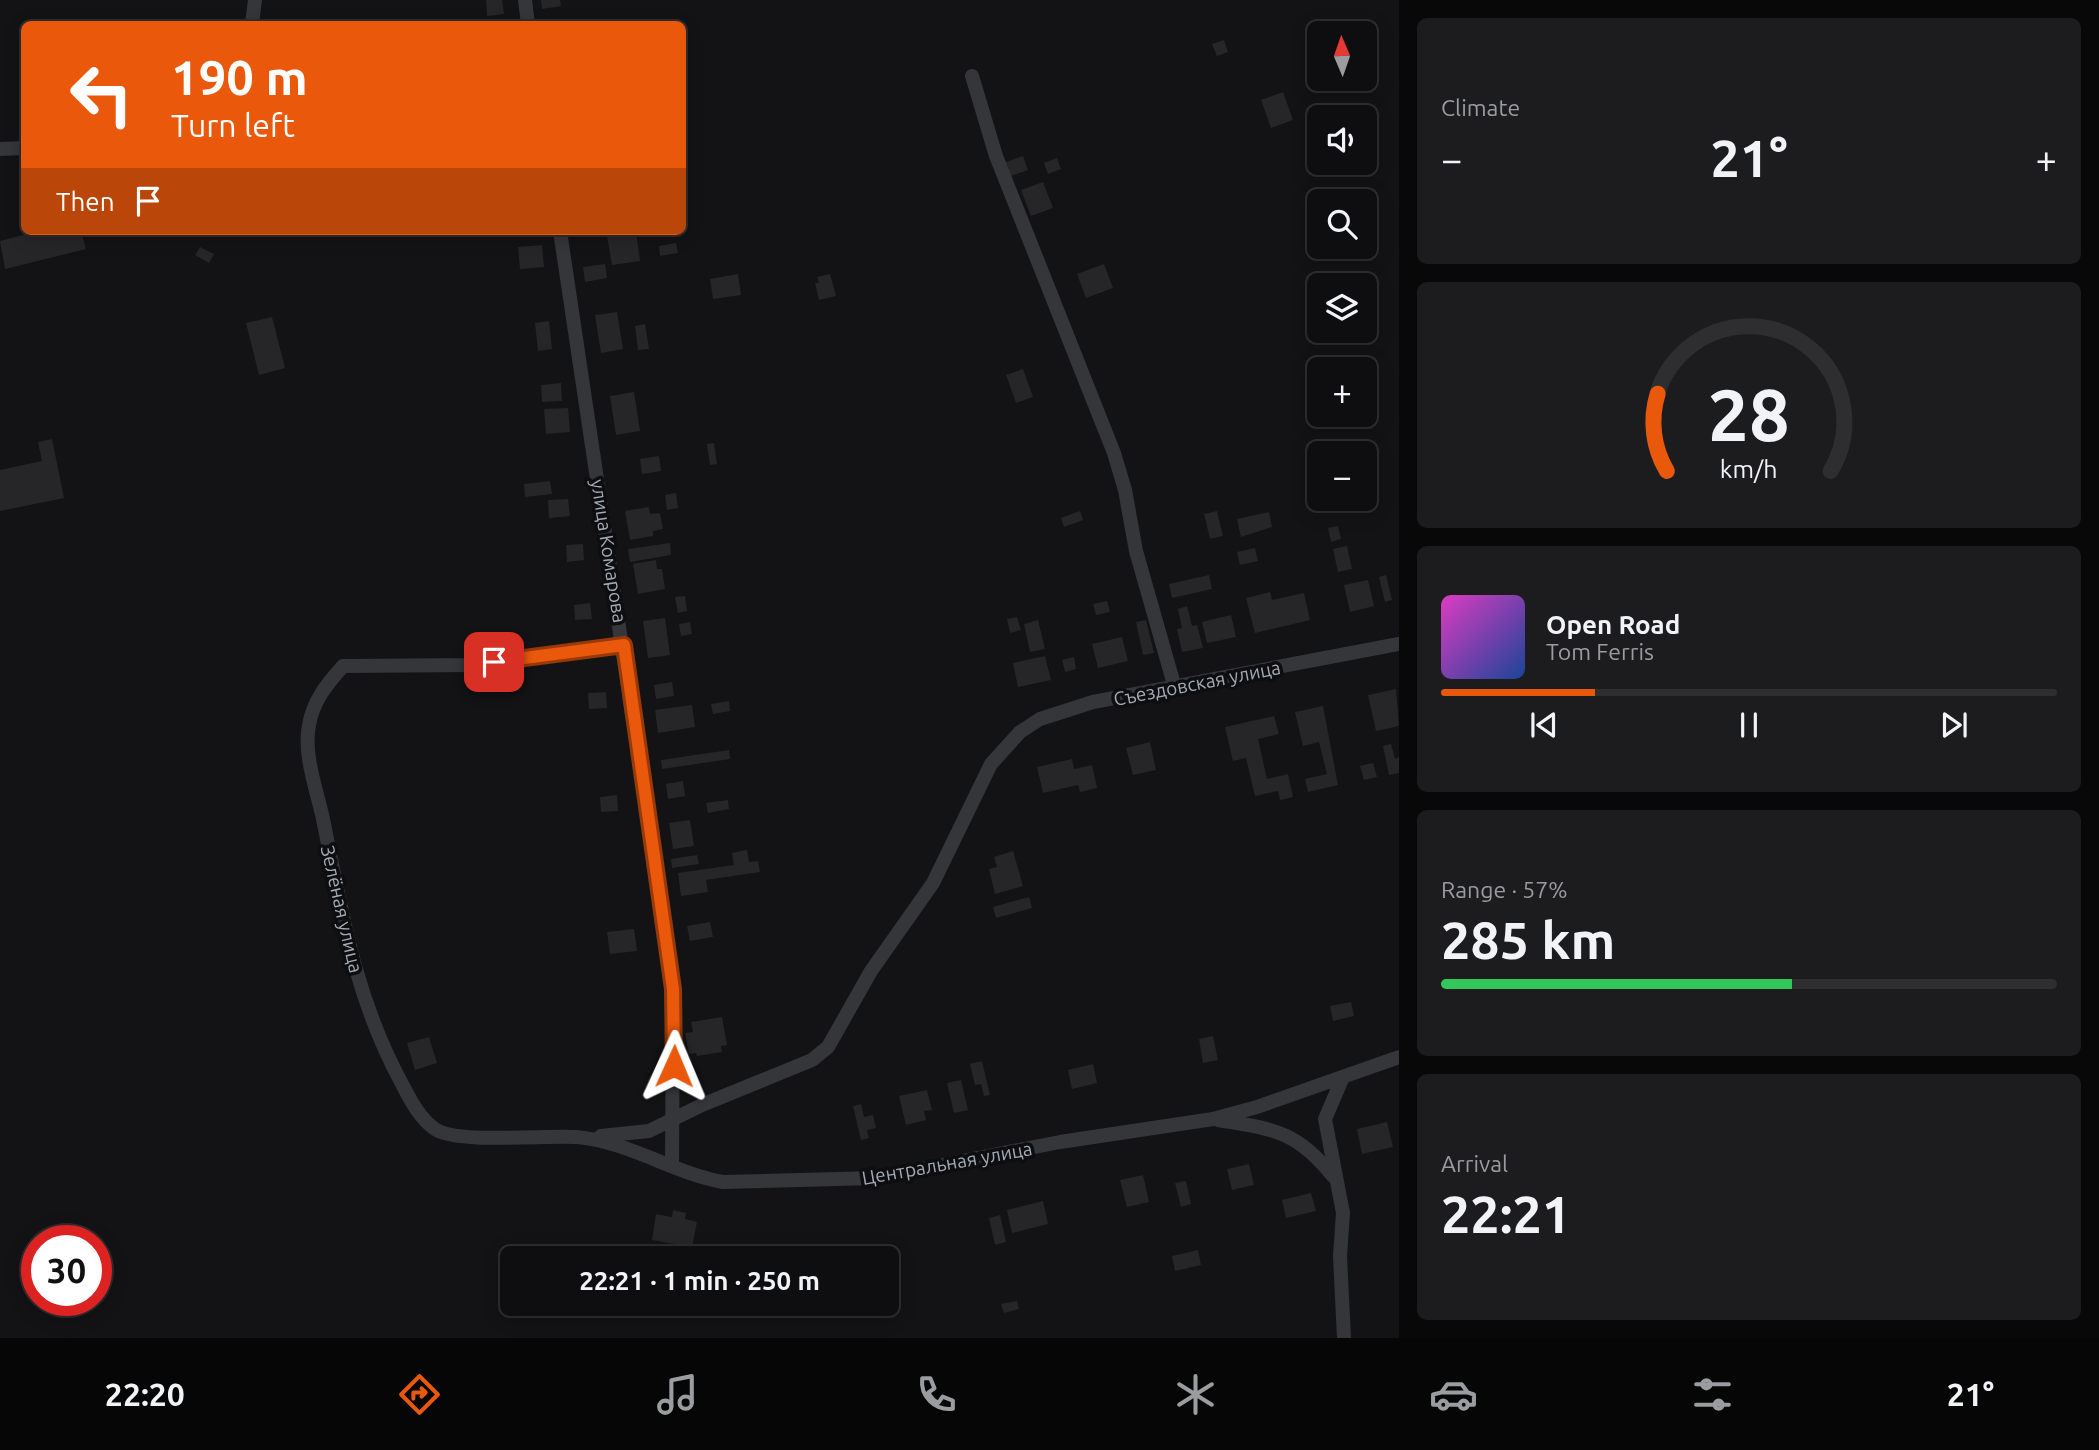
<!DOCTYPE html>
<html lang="en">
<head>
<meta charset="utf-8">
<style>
	:root { --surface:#0e0e10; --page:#1c1c1e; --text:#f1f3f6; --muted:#9b9c9f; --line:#2e2e30; --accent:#ea580c }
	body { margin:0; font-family:Ubuntu,sans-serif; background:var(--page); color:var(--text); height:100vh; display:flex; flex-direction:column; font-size:26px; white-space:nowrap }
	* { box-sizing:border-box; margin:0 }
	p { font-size:23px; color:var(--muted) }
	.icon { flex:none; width:38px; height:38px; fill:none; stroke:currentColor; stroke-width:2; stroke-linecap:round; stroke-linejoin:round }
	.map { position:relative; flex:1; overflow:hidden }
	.drawer { display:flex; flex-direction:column; gap:18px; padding:18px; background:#080809; width:700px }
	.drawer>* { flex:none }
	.hud { position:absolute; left:21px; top:21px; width:665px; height:214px; border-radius:10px; box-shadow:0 4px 18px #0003,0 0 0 2px var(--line); background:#ea580c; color:#fff; overflow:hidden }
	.needle { width:46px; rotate:358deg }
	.buttons { position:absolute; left:1307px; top:21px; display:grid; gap:14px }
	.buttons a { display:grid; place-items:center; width:70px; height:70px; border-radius:10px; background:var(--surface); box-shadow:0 4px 18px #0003,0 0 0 2px var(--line); font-size:35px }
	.speed { position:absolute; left:21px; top:1225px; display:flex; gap:14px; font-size:35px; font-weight:700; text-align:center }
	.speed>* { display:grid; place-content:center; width:91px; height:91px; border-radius:50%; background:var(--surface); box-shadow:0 4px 18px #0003,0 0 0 2px var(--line); line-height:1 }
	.speed .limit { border:10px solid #d22; background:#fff; color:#111 }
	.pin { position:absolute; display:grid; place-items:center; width:60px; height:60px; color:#fff; margin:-30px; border-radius:14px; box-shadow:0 4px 10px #0006 }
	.me { position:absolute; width:77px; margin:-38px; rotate:1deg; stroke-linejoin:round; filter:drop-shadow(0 0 5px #0008) }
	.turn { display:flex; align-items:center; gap:24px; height:147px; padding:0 35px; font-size:32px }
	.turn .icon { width:91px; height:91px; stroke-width:2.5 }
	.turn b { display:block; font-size:49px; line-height:60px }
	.then { display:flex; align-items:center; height:66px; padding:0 35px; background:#0003; gap:14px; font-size:26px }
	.big { font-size:52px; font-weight:700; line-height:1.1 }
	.drawer .tile { flex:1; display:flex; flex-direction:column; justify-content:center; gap:10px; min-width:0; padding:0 24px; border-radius:10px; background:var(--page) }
	.drawer .dial { align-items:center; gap:0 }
	.dial svg { height:182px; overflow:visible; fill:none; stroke:var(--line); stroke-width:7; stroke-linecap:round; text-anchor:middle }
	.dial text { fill:var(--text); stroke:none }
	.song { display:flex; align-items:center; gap:21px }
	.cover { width:84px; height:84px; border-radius:10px; background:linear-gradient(135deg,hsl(310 70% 55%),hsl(220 70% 35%)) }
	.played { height:7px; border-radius:4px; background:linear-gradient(90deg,var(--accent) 25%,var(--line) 25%) }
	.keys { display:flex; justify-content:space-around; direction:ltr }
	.heat { display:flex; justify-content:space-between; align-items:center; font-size:38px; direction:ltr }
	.charge { height:10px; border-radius:5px; background:linear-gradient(90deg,#34c759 57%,var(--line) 0) }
	.trip { position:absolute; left:500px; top:1246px; width:399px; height:70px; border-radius:10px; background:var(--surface); box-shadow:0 4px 18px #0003,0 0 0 2px var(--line); font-weight:700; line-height:70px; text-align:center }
	.menu { display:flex; height:112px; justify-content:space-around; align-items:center; background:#060606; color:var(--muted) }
	.menu .icon { width:49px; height:49px }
	.menu .active { color:var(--accent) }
	.menu b { font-size:32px; color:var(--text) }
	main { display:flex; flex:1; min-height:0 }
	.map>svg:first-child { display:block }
	.building { fill:#262629 }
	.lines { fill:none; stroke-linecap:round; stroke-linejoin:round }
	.minor { stroke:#34363a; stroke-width:14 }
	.route-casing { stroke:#983908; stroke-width:18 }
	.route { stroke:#ea580c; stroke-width:12 }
	.labels { text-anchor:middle; stroke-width:7; stroke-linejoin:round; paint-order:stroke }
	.street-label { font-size:19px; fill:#a4abb6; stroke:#0e0e10 }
</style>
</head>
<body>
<main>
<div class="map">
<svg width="1399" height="1338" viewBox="0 0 1399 1338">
	<rect width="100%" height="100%" fill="#131315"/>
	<path class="building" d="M 486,0 L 502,0 L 504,14 L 487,16 Z
		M 541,0 L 560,0 L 561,6 L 542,9 Z
		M 1224,40 L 1228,52 L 1217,56 L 1212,44 Z
		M 1283,92 L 1293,120 L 1271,128 L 1261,100 Z
		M 1023,156 L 1028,170 L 1011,176 L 1006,162 Z
		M 1057,158 L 1061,169 L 1048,174 L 1044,163 Z
		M 1043,182 L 1053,208 L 1031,216 L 1021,190 Z
		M 38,231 L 81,231 L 86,249 L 5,269 L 0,241 Z
		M 636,231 L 640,261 L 612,265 L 607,236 Z
		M 676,243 L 678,253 L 660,256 L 659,246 Z
		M 542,245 L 544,267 L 520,269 L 518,247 Z
		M 200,247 L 214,254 L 209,263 L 195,255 Z
		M 605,264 L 607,278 L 585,282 L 583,267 Z
		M 1104,264 L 1113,288 L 1086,298 L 1077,274 Z
		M 738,274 L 741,295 L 713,299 L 710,279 Z
		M 830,274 L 836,296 L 819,300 L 815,283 L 819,283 L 817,277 Z
		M 617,312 L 623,349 L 601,353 L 595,315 Z
		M 272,317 L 285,368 L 259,375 L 246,323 Z
		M 549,321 L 552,349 L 538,351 L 535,323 Z
		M 645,324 L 649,349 L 638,350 L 635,326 Z
		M 1023,369 L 1033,397 L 1016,403 L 1006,375 Z
		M 561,383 L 562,401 L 542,402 L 541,385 Z
		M 634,392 L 640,431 L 616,435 L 610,396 Z
		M 568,408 L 570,432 L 546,434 L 544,409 Z
		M 52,439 L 64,498 L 0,511 L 0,470 L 42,461 L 38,442 Z
		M 714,443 L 717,464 L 710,465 L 707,444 Z
		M 659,456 L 661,471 L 642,474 L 640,459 Z
		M 550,481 L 552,494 L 525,497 L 524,484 Z
		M 676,493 L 678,508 L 667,510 L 665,495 Z
		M 568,499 L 570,516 L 549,518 L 548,500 Z
		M 649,507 L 650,514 L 660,513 L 663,529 L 653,531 L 653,536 L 630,540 L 625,511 Z
		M 1080,511 L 1083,520 L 1064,527 L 1061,518 Z
		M 1217,511 L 1223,536 L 1210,539 L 1204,514 Z
		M 1269,512 L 1272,527 L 1241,537 L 1237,519 Z
		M 1338,526 L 1341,539 L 1331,542 L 1328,528 Z
		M 670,543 L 671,555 L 630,562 L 628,549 Z
		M 583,544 L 584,560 L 567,562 L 566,545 Z
		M 1347,546 L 1352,569 L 1338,572 L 1333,549 Z
		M 1255,548 L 1258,561 L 1240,565 L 1237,552 Z
		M 656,560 L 657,569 L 662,569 L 665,589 L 638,594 L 633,564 Z
		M 1209,575 L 1212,589 L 1172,598 L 1169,584 Z
		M 1386,575 L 1392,600 L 1385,602 L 1379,577 Z
		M 1368,580 L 1374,606 L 1350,612 L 1344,585 Z
		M 1270,592 L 1272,600 L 1304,593 L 1310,620 L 1255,633 L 1246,598 Z
		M 685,596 L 687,611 L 678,613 L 675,597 Z
		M 1107,601 L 1110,612 L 1096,615 L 1093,604 Z
		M 590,603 L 592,619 L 575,620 L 574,605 Z
		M 1187,606 L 1192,626 L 1197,625 L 1203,648 L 1182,652 L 1177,629 L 1182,628 L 1178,609 Z
		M 1231,615 L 1236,637 L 1207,643 L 1202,622 Z
		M 1017,617 L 1021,630 L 1010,633 L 1007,619 Z
		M 665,618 L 670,655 L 648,658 L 643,621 Z
		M 1038,620 L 1045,649 L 1030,652 L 1024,624 Z
		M 1146,620 L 1154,653 L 1143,655 L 1136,622 Z
		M 690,622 L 692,634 L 681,636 L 679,624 Z
		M 1122,637 L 1128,661 L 1098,668 L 1092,644 Z
		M 1045,656 L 1051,680 L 1018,687 L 1013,663 Z
		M 1074,657 L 1076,669 L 1065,672 L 1062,660 Z
		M 672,682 L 674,696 L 656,699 L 654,685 Z
		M 1396,689 L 1399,726 L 1376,731 L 1368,695 Z
		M 606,692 L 607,708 L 589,709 L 588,693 Z
		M 729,701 L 730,711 L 713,714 L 711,704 Z
		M 692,705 L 695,727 L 658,733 L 655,710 Z
		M 1323,706 L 1338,785 L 1308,792 L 1305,779 L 1327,774 L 1319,742 L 1303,746 L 1295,712 Z
		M 1274,716 L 1279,734 L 1258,739 L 1267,779 L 1288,774 L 1293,797 L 1280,800 L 1278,791 L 1255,796 L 1246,758 L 1233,761 L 1225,727 Z
		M 1150,742 L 1156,770 L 1133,775 L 1126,748 Z
		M 1391,744 L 1395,759 L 1399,757 L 1399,773 L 1389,775 L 1383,746 Z
		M 729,750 L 730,759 L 662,769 L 661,760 Z
		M 1072,759 L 1074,769 L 1092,765 L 1097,788 L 1080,792 L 1078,785 L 1043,793 L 1037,767 Z
		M 1373,763 L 1377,777 L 1364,780 L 1360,766 Z
		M 683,781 L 685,796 L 668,799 L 666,784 Z
		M 617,795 L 618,811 L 601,812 L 600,797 Z
		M 728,800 L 729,809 L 708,813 L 706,803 Z
		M 690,820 L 694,846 L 673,849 L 669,823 Z
		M 747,850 L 749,862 L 758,861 L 760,872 L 706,880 L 708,892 L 681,896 L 678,873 L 734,865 L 732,853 Z
		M 1013,851 L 1023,886 L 995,894 L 989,869 L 997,867 L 994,857 Z
		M 697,855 L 699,864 L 672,868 L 671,859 Z
		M 1029,897 L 1032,908 L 996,918 L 993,907 Z
		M 710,922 L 713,937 L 690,941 L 687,926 Z
		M 634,929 L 637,951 L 610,954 L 607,932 Z
		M 1351,1002 L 1354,1016 L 1333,1021 L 1330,1006 Z
		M 722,1017 L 727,1045 L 721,1046 L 722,1052 L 697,1056 L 696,1053 L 689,1054 L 685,1033 L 693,1032 L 691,1022 Z
		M 1213,1036 L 1218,1060 L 1203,1063 L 1199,1039 Z
		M 429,1037 L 437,1063 L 415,1070 L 407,1043 Z
		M 982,1061 L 990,1095 L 984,1096 L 981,1084 L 975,1085 L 970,1064 Z
		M 1093,1064 L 1097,1083 L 1072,1089 L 1068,1070 Z
		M 961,1080 L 968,1110 L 954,1113 L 947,1083 Z
		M 927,1090 L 932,1110 L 924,1111 L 926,1120 L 906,1125 L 899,1096 Z
		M 861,1104 L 864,1117 L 873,1115 L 876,1128 L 867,1130 L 869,1138 L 861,1140 L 853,1106 Z
		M 1387,1122 L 1393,1147 L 1362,1154 L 1357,1129 Z
		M 1249,1164 L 1254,1185 L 1232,1190 L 1227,1169 Z
		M 1143,1175 L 1149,1202 L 1127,1207 L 1120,1180 Z
		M 1186,1181 L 1191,1204 L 1181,1207 L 1175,1183 Z
		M 1311,1193 L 1316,1211 L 1286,1218 L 1282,1200 Z
		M 1043,1201 L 1048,1224 L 1012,1233 L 1007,1210 Z
		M 673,1210 L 686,1213 L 685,1219 L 697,1222 L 692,1247 L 652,1240 L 656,1214 L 672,1217 Z
		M 1000,1215 L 1006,1242 L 995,1245 L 989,1218 Z
		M 1198,1250 L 1201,1265 L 1175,1271 L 1172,1256 Z
		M 1017,1301 L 1019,1309 L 1004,1313 L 1001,1304 Z"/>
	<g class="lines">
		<path class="minor" d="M 525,0 L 528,24
			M 252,24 L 255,0
			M 972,76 L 996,156 L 1114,453 L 1125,490 L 1136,551 L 1175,688
			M 0,149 L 24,148
			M 560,231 L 673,989 L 672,1165
			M 624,645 L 472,665 L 343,666 C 327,684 313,701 309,725 C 303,754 317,791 323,819 C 342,913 355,997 401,1082 C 410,1099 419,1118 435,1129 C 455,1144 546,1135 576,1137 C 628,1141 673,1173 723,1182 L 876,1178 L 1060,1142 L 1213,1119 L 1257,1107 L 1399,1057
			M 1343,1077 L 1325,1119 L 1343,1213 L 1340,1256 L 1344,1338
			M 1218,1120 C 1273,1129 1296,1130 1333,1176
			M 601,1136 L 649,1131 L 702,1105 L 812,1060 L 828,1047 L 871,971 L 933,883 L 991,764 L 1020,732 L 1040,719 L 1093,702 L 1399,644"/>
	</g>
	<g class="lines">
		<g class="route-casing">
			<path id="route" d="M 494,662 L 624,645 L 673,989 L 674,1066"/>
		</g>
		<use href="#route" class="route"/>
	</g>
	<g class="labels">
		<g class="street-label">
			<text transform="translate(609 551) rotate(81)" y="7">улица Комарова</text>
			<text transform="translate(1197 683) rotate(-11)" y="7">Съездовская улица</text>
			<text transform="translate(342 909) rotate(77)" y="7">Зелёная улица</text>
			<text transform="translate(947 1163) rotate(-10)" y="7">Центральная улица</text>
		</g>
	</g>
</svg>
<div class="buttons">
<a><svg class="needle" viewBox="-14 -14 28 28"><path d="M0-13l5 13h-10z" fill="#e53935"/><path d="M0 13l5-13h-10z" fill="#9b9c9f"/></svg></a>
<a><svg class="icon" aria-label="sound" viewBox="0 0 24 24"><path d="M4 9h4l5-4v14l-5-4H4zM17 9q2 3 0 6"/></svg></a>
<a><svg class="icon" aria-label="search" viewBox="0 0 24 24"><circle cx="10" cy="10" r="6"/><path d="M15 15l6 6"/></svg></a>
<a><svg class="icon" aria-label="layers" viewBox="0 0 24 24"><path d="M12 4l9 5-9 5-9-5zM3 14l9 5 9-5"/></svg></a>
<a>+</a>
<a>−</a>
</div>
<div class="speed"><div class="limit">30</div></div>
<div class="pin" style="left:494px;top:662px;background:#d93025"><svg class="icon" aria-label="arrive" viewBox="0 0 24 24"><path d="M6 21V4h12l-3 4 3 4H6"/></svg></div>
<svg class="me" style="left:674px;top:1066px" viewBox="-20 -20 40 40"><path d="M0-17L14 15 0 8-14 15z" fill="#ea580c" stroke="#fff" stroke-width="4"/></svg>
<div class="trip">22:21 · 1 min · 250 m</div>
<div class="hud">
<div class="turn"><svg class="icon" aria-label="left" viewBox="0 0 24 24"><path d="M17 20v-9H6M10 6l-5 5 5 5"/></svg><div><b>190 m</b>Turn left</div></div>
<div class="then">Then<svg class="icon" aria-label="arrive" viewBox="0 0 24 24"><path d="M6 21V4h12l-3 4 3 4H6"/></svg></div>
</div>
</div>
<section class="drawer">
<div class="tile"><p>Climate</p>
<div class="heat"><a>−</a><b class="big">21°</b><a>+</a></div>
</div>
<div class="tile dial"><svg viewBox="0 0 100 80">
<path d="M14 69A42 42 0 1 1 86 69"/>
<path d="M14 69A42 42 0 0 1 10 35" stroke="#ea580c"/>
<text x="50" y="56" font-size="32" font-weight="700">28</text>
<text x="50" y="72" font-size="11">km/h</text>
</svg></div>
<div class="tile">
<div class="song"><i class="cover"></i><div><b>Open Road</b><p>Tom Ferris</p></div></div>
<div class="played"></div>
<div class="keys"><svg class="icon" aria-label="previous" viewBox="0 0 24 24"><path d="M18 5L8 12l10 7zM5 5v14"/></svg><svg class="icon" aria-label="pause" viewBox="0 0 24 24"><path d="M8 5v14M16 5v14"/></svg><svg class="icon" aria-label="next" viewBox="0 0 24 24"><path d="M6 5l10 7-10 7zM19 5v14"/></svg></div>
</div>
<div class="tile"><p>Range · 57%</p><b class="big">285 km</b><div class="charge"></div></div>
<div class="tile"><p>Arrival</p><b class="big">22:21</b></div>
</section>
</main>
<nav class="menu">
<b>22:20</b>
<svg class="icon active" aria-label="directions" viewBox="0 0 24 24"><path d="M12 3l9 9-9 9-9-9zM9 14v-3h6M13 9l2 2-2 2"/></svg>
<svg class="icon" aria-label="music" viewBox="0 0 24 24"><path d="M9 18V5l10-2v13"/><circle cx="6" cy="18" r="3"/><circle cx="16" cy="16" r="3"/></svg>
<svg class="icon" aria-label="phone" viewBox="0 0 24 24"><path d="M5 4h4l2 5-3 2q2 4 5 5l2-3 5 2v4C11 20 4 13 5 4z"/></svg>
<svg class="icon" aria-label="climate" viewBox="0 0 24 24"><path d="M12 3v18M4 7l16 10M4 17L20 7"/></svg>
<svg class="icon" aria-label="car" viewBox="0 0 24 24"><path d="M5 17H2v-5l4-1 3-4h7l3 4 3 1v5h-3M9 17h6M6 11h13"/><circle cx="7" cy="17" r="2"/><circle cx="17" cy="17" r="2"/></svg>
<svg class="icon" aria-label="filters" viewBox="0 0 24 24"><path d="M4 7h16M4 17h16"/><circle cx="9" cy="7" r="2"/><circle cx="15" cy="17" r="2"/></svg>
<b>21°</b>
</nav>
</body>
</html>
